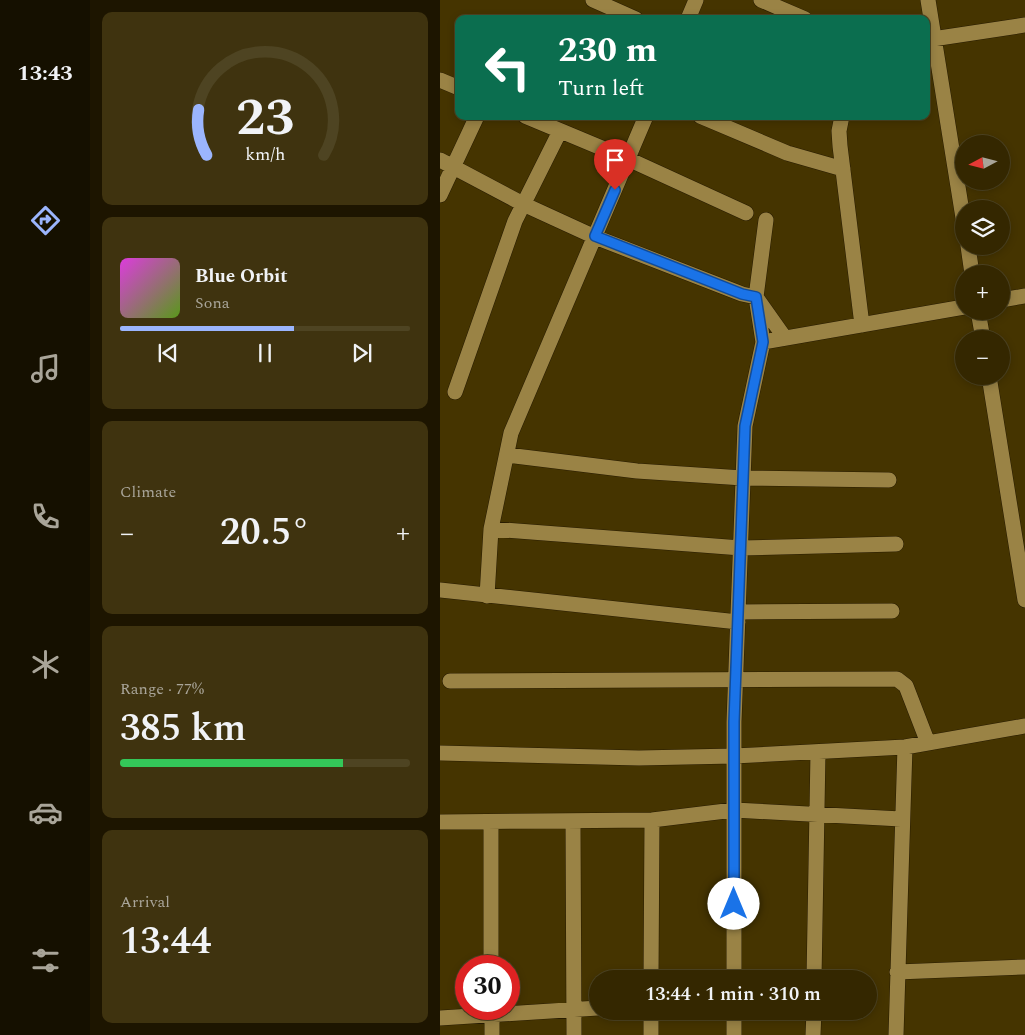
<!DOCTYPE html>
<html lang="en">
<head>
<meta charset="utf-8">
<style>
	:root { --surface:#342700; --page:#3f330f; --text:#f1f3f6; --muted:#a9a599; --line:#4e4422; --accent:#9bb5fd }
	body { margin:0; font-family:Spectral,serif; background:var(--page); color:var(--text); height:100vh; display:flex; flex-direction:column; font-size:19px; white-space:nowrap }
	* { box-sizing:border-box; margin:0 }
	p { font-size:16px; color:var(--muted) }
	.icon { flex:none; width:28px; height:28px; fill:none; stroke:currentColor; stroke-width:2; stroke-linecap:round; stroke-linejoin:round }
	.map { position:relative; flex:1; overflow:hidden }
	.details { display:flex; flex-direction:column; gap:12px; padding:12px; background:#1d1500; width:350px }
	.details>* { flex:none }
	.hud { position:absolute; left:15px; top:15px; width:475px; height:105px; border-radius:10px; box-shadow:0 2px 8px #0003,0 0 0 1px var(--line); background:#0b6e4f; color:#fff; overflow:hidden }
	.needle { width:32px; rotate:263deg }
	.fabs { position:absolute; left:515px; top:135px; display:grid; gap:10px }
	.fabs a { display:grid; place-items:center; width:55px; height:55px; border-radius:50%; background:var(--surface); box-shadow:0 2px 8px #0003,0 0 0 1px var(--line); font-size:25px }
	.speed { position:absolute; left:15px; top:955px; display:flex; gap:10px; font-size:25px; font-weight:700; text-align:center }
	.speed>* { display:grid; place-content:center; width:65px; height:65px; border-radius:50%; background:var(--surface); box-shadow:0 2px 8px #0003,0 0 0 1px var(--line); line-height:1 }
	.speed .limit { border:8px solid #d22; background:#fff; color:#111 }
	.pin { position:absolute; display:grid; place-items:center; width:42px; height:42px; color:#fff; margin:-51px -21px; border-radius:50% 50% 50% 0; rotate:-45deg; box-shadow:0 0 5px #0007 }
	.pin .icon { rotate:45deg }
	.me { position:absolute; width:55px; margin:-28px; rotate:0deg; stroke-linejoin:round; filter:drop-shadow(0 0 4px #0008) }
	.turn { display:flex; align-items:center; gap:18px; height:105px; padding:0 20px; font-size:22px }
	.turn .icon { width:65px; height:65px; stroke-width:2.5 }
	.turn b { display:block; font-size:35px; line-height:42px }
	.big { font-size:38px; font-weight:600; line-height:1.1 }
	.details .card { flex:1; display:flex; flex-direction:column; justify-content:center; gap:8px; min-width:0; padding:0 18px; border-radius:10px; background:var(--page) }
	.details .dial { align-items:center; gap:0 }
	.dial svg { height:130px; overflow:visible; fill:none; stroke:var(--line); stroke-width:7; stroke-linecap:round; text-anchor:middle }
	.dial text { fill:var(--text); stroke:none }
	.song { display:flex; align-items:center; gap:15px }
	.cover { width:60px; height:60px; border-radius:8px; background:linear-gradient(135deg,hsl(300 70% 55%),hsl(90 70% 35%)) }
	.played { height:5px; border-radius:2px; background:linear-gradient(90deg,var(--accent) 60%,var(--line) 60%) }
	.keys { display:flex; justify-content:space-around; direction:ltr }
	.heat { display:flex; justify-content:space-between; align-items:center; font-size:28px; direction:ltr }
	.charge { height:8px; border-radius:4px; background:linear-gradient(90deg,#34c759 77%,var(--line) 0) }
	.trip { position:absolute; left:149px; top:970px; width:288px; height:50px; border-radius:25px; background:var(--surface); box-shadow:0 2px 8px #0003,0 0 0 1px var(--line); font-weight:600; line-height:50px; text-align:center }
	main { display:flex; flex:1; min-height:0 }
	.dock { display:flex; flex-direction:column; width:90px; justify-content:space-around; align-items:center; background:#151000; color:var(--muted) }
	.dock .icon { width:35px; height:35px }
	.dock .active { color:var(--accent) }
	.dock b { font-size:22px; color:var(--text) }
	.map>svg:first-child { display:block }
	.lines { fill:none; stroke-linecap:round; stroke-linejoin:round }
	.street-casing { stroke:#281c00; stroke-width:16 }
	.street { stroke:#9a8345; stroke-width:15 }
	.route-casing { stroke:#114b97; stroke-width:12 }
	.route { stroke:#1a73e8; stroke-width:9 }
</style>
</head>
<body>
<main>
<nav class="dock">
<b>13:43</b>
<svg class="icon active" aria-label="directions" viewBox="0 0 24 24"><path d="M12 3l9 9-9 9-9-9zM9 14v-3h6M13 9l2 2-2 2"/></svg>
<svg class="icon" aria-label="music" viewBox="0 0 24 24"><path d="M9 18V5l10-2v13"/><circle cx="6" cy="18" r="3"/><circle cx="16" cy="16" r="3"/></svg>
<svg class="icon" aria-label="phone" viewBox="0 0 24 24"><path d="M5 4h4l2 5-3 2q2 4 5 5l2-3 5 2v4C11 20 4 13 5 4z"/></svg>
<svg class="icon" aria-label="climate" viewBox="0 0 24 24"><path d="M12 3v18M4 7l16 10M4 17L20 7"/></svg>
<svg class="icon" aria-label="car" viewBox="0 0 24 24"><path d="M5 17H2v-5l4-1 3-4h7l3 4 3 1v5h-3M9 17h6M6 11h13"/><circle cx="7" cy="17" r="2"/><circle cx="17" cy="17" r="2"/></svg>
<svg class="icon" aria-label="filters" viewBox="0 0 24 24"><path d="M4 7h16M4 17h16"/><circle cx="9" cy="7" r="2"/><circle cx="15" cy="17" r="2"/></svg>
</nav>
<section class="details">
<div class="card dial"><svg viewBox="0 0 100 80">
<path d="M14 69A42 42 0 1 1 86 69"/>
<path d="M14 69A42 42 0 0 1 9 41" stroke="#9bb5fd"/>
<text x="50" y="56" font-size="32" font-weight="700">23</text>
<text x="50" y="72" font-size="11">km/h</text>
</svg></div>
<div class="card">
<div class="song"><i class="cover"></i><div><b>Blue Orbit</b><p>Sona</p></div></div>
<div class="played"></div>
<div class="keys"><svg class="icon" aria-label="previous" viewBox="0 0 24 24"><path d="M18 5L8 12l10 7zM5 5v14"/></svg><svg class="icon" aria-label="pause" viewBox="0 0 24 24"><path d="M8 5v14M16 5v14"/></svg><svg class="icon" aria-label="next" viewBox="0 0 24 24"><path d="M6 5l10 7-10 7zM19 5v14"/></svg></div>
</div>
<div class="card"><p>Climate</p>
<div class="heat"><a>−</a><b class="big">20.5°</b><a>+</a></div>
</div>
<div class="card"><p>Range · 77%</p><b class="big">385 km</b><div class="charge"></div></div>
<div class="card"><p>Arrival</p><b class="big">13:44</b></div>
</section>
<div class="map">
<svg width="585" height="1035" viewBox="0 0 585 1035">
	<rect width="100%" height="100%" fill="#453400"/>
	<g class="lines">
		<g class="street-casing">
			<path id="street" d="M 153,0 L 196,19
				M 321,0 L 365,19
				M 488,0 L 524,224
				M 248,19 L 256,0
				M 486,40 L 585,25
				M 0,80 L 19,88
				M 85,116 L 188,159 L 306,213
				M 260,116 L 347,153 L 403,169
				M 402,116 L 399,131 L 400,146 L 422,325
				M 0,160 L 83,204 L 155,237 L 302,294 L 316,297 L 345,338
				M 0,195 L 37,116
				M 528,246 L 532,274
				M 561,300 L 585,296
				M 538,311 L 543,339
				M 323,342 L 316,297 L 326,220
				M 549,376 L 585,600
				M 15,392 L 75,221 L 120,131
				M 67,455 L 197,471 L 303,478 L 449,480
				M 51,529 L 301,548 L 456,544
				M 0,590 L 298,622
				M 47,596 L 51,529 L 71,433 L 206,116
				M 298,612 L 452,611
				M 10,681 L 457,679 L 466,686 L 488,743
				M 0,753 L 199,758 L 294,756 L 465,747 L 585,726
				M 133,821 L 134,1035
				M 0,822 L 212,820 L 294,810 L 461,819
				M 51,823 L 51,966
				M 457,972 L 585,967
				M 211,979 L 212,820
				M 294,979 L 294,722 L 305,426 L 323,342 L 524,307
				M 374,979 L 378,752
				M 0,1018 L 158,1008
				M 52,1035 L 52,1009
				M 211,1035 L 211,1011
				M 294,1035 L 294,1011
				M 373,1035 L 374,1011
				M 456,1035 L 465,747"/>
		</g>
		<use href="#street" class="street"/>
	</g>
	<g class="lines">
		<g class="route-casing">
			<path id="route" d="M 175,190 L 155,236 L 302,294 L 316,297 L 323,342 L 305,426 L 294,722 L 294,904"/>
		</g>
		<use href="#route" class="route"/>
	</g>
</svg>
<div class="fabs">
<a><svg class="needle" viewBox="-14 -14 28 28"><path d="M0-13l5 13h-10z" fill="#e53935"/><path d="M0 13l5-13h-10z" fill="#a9a599"/></svg></a>
<a><svg class="icon" aria-label="layers" viewBox="0 0 24 24"><path d="M12 4l9 5-9 5-9-5zM3 14l9 5 9-5"/></svg></a>
<a>+</a>
<a>−</a>
</div>
<div class="speed"><div class="limit">30</div></div>
<div class="pin" style="left:175px;top:190px;background:#d93025"><svg class="icon" aria-label="arrive" viewBox="0 0 24 24"><path d="M6 21V4h12l-3 4 3 4H6"/></svg></div>
<svg class="me" style="left:294px;top:904px" viewBox="-20 -20 40 40"><circle r="19" fill="#fff"/><path d="M0-13L10 11 0 6-10 11z" fill="#1a73e8"/></svg>
<div class="trip">13:44 · 1 min · 310 m</div>
<div class="hud">
<div class="turn"><svg class="icon" aria-label="left" viewBox="0 0 24 24"><path d="M17 20v-9H6M10 6l-5 5 5 5"/></svg><div><b>230 m</b>Turn left</div></div>
</div>
</div>
</main>
</body>
</html>
